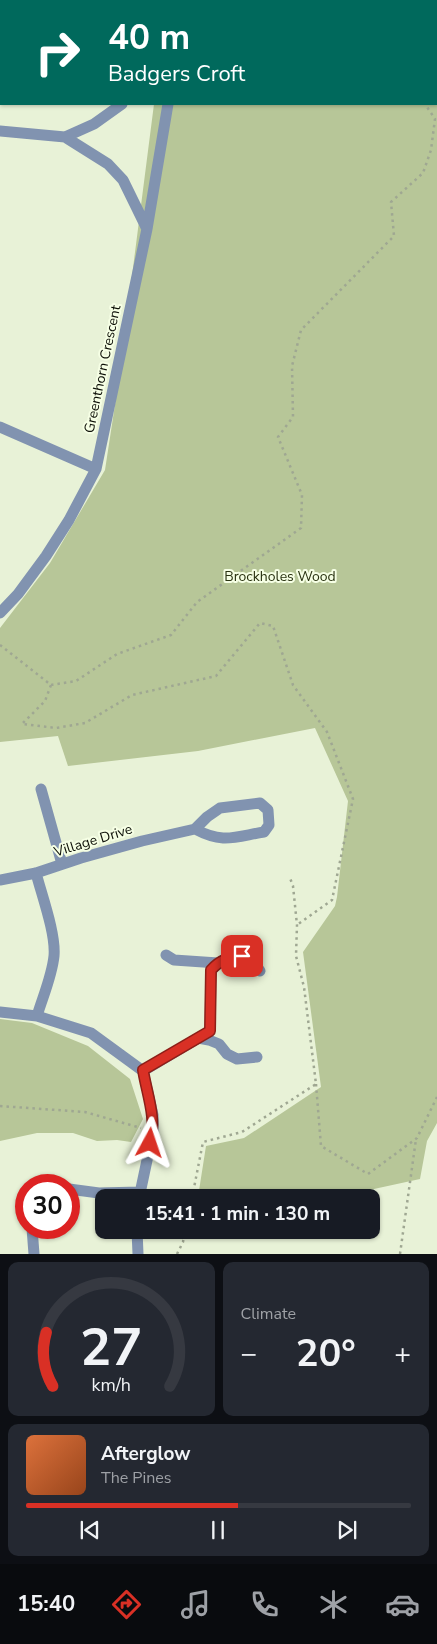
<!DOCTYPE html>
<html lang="en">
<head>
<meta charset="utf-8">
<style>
	:root { --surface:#171b24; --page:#242831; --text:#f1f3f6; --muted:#9ea1a6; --line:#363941; --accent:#d93025 }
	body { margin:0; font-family:"Nunito Sans",sans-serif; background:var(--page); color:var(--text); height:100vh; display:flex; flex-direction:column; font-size:19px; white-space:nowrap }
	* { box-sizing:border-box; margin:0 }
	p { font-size:16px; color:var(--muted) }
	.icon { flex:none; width:28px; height:28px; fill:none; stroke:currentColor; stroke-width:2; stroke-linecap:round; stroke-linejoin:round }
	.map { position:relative; height:1254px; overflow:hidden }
	.sheet { display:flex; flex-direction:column; gap:8px; padding:8px; background:#0d0f14; flex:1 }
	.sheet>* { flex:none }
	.banner { position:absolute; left:0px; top:0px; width:438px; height:105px; box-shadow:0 1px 4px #0004; background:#00695c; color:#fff; overflow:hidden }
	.speed { position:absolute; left:15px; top:1174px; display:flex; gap:10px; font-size:25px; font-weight:700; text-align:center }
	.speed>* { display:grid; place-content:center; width:65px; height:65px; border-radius:50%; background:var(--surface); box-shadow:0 1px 4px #0004; line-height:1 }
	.speed .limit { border:8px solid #d22; background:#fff; color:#111 }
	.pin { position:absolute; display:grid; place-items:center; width:42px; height:42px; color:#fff; margin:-21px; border-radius:10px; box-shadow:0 2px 8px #0006 }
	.me { position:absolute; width:55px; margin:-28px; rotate:5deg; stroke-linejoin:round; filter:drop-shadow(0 0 4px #0008) }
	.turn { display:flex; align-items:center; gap:18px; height:105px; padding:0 25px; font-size:22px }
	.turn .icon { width:65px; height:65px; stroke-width:2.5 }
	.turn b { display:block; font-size:35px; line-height:42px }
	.big { font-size:38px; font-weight:700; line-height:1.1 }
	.sheet .tile { flex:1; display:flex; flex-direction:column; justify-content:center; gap:8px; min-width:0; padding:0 18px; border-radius:10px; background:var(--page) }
	.sheet .dial { align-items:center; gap:0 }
	.dial svg { height:130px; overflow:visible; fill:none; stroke:var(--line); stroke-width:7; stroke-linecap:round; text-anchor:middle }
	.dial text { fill:var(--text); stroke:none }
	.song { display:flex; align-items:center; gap:15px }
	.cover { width:60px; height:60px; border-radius:8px; background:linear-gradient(135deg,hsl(20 70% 55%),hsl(20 70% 35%)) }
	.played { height:5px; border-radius:2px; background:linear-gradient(90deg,var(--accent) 55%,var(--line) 55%) }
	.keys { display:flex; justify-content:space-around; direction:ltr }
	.heat { display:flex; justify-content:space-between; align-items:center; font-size:28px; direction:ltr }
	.sheet .tiles { flex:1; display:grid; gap:8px; grid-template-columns:1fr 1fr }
	.tile:last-child { grid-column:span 2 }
	.trip { position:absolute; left:95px; top:1189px; width:285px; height:50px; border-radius:10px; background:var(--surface); box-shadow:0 1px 4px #0004; font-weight:700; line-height:50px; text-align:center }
	.tab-bar { display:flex; height:80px; justify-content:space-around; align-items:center; background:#090b0e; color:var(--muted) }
	.tab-bar .icon { width:35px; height:35px }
	.tab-bar .current { color:var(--accent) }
	.tab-bar b { font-size:22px; color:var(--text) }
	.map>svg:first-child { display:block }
	.green { fill:#b7c698 }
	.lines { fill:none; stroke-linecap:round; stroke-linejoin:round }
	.path { stroke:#9fa792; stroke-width:2.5; stroke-dasharray:2.5 4; stroke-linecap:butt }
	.street { stroke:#8193b0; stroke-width:11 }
	.route-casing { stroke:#8d1f18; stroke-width:12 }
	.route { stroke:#d93025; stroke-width:9 }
	.labels { text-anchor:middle; stroke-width:4; stroke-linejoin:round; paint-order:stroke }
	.street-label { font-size:14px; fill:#0d1007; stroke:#f6ffe5 }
	.park-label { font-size:14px; fill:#293211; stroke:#f6ffe5 }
</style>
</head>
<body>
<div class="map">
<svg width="437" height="1254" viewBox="0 0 437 1254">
	<rect width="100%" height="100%" fill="#e8f2d7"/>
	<path class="green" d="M 168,0 L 437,0 L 437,1123 L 427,1141 L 420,1179 L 337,1197 L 198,1197 L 206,1146 L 244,1138 L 321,1087 L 303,952 L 335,906 L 337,897 L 348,801 L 315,728 L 198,751 L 68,766 L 58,736 L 0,742 L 0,628 L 50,563 L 105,470 L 118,385 L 154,104 L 436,104 L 436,1 L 168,1 Z
		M 0,1019 L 32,1023 L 88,1046 L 130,1079 L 143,1119 L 131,1142 L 117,1140 L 97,1141 L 73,1133 L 37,1133 L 0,1141 Z"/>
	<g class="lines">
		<path class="path" d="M 380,1 L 382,0
			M 399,1 L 399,0
			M 0,645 L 51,685 L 45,701 L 22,724 L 56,728 L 85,723 L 132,695 L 216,676 L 260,623 L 273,626 L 293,685 L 327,732 L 353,799 L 332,900 L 297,925
			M 51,685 L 76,681 L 117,654 L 171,635 L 197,602 L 301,528 L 302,495 L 278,437 L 293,417 L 292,366 L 301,330 L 394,236 L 391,202 L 423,173 L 431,150 L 435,119 L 425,104
			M 316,1084 L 321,1146 L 368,1174 L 417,1138 L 437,1097
			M 0,1106 L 85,1112 L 141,1128
			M 192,1198 L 203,1142 L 242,1132 L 316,1084 L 304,987 L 296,956 L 297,925 L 293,886 L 290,878
			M 177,1254 L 183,1242 L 185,1230
			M 400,1254 L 416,1139"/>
		<path class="street" d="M 119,0 L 120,1
			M 174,0 L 174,1
			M 0,131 L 65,137 L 94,124 L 122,104
			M 65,137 L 108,164 L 123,180 L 147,229
			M 0,427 L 96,469
			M 0,613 L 18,594 L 46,556 L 69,520 L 96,469 L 147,229 L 168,104
			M 41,789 L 62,864
			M 36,873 C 42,896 56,934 54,956 C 52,976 43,996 37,1016
			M 0,880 L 36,873 L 81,858 L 142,841 L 195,829 L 207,817 L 220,808 L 260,803 L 268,810 L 269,825 L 264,832 C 234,837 223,844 195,829
			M 166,955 L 174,960 L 218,963
			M 0,1012 L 37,1016 L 91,1033 L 143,1071 L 153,1115 L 153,1132 L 139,1198
			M 198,1038 L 209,1040 L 219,1044 L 227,1054 L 237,1059 L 257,1057
			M 143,1071 L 210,1031 L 211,970 C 220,961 238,950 250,958 C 254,961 258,968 260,971
			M 69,1189 L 99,1193 L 140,1192
			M 32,1228 L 34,1254
			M 137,1230 L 138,1254"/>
	</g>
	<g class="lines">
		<g class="route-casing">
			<path id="route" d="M 150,1143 C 157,1118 147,1095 143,1070 L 210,1031 L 211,970 C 220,960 229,957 242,956"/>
		</g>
		<use href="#route" class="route"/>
	</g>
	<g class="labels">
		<g class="street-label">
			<text transform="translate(102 369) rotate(-78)" y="5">Greenthorn Crescent</text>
			<text transform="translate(93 840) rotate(-17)" y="5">Village Drive</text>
		</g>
		<g class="park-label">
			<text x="280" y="581">Brockholes Wood</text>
		</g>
	</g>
</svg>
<div class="speed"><div class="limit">30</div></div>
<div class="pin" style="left:242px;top:956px;background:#d93025"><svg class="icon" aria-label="arrive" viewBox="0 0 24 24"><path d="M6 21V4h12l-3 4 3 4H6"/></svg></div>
<svg class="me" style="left:150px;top:1143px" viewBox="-20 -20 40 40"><path d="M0-17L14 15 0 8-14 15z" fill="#d93025" stroke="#fff" stroke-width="4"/></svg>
<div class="trip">15:41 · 1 min · 130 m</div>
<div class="banner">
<div class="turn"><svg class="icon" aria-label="right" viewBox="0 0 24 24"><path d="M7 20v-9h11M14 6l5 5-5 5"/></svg><div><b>40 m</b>Badgers Croft</div></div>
</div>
</div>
<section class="sheet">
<div class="tiles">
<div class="tile dial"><svg viewBox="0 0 100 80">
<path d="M14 69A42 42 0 1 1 86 69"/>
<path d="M14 69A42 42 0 0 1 10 36" stroke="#d93025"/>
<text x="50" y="56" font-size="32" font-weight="700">27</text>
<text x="50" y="72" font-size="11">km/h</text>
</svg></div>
<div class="tile"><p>Climate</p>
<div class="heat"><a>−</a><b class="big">20°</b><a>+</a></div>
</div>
<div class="tile">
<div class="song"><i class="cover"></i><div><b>Afterglow</b><p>The Pines</p></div></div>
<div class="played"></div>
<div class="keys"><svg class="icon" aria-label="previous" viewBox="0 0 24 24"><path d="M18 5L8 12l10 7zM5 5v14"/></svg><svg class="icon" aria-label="pause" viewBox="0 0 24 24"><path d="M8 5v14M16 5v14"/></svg><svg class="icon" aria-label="next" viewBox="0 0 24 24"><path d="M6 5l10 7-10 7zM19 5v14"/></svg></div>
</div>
</div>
</section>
<nav class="tab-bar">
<b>15:40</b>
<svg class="icon current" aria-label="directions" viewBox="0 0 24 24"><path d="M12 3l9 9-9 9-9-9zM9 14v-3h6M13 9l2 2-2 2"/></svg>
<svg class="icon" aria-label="music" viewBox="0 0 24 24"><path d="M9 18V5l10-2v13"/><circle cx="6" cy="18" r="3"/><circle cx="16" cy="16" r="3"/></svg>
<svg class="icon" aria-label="phone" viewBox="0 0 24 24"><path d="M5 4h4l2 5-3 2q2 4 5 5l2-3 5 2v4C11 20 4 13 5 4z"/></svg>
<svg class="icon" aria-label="climate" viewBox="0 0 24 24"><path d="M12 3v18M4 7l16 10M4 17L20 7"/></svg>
<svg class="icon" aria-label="car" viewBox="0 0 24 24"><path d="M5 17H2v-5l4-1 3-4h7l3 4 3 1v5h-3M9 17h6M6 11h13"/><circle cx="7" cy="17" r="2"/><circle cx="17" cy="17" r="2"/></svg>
</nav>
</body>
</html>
